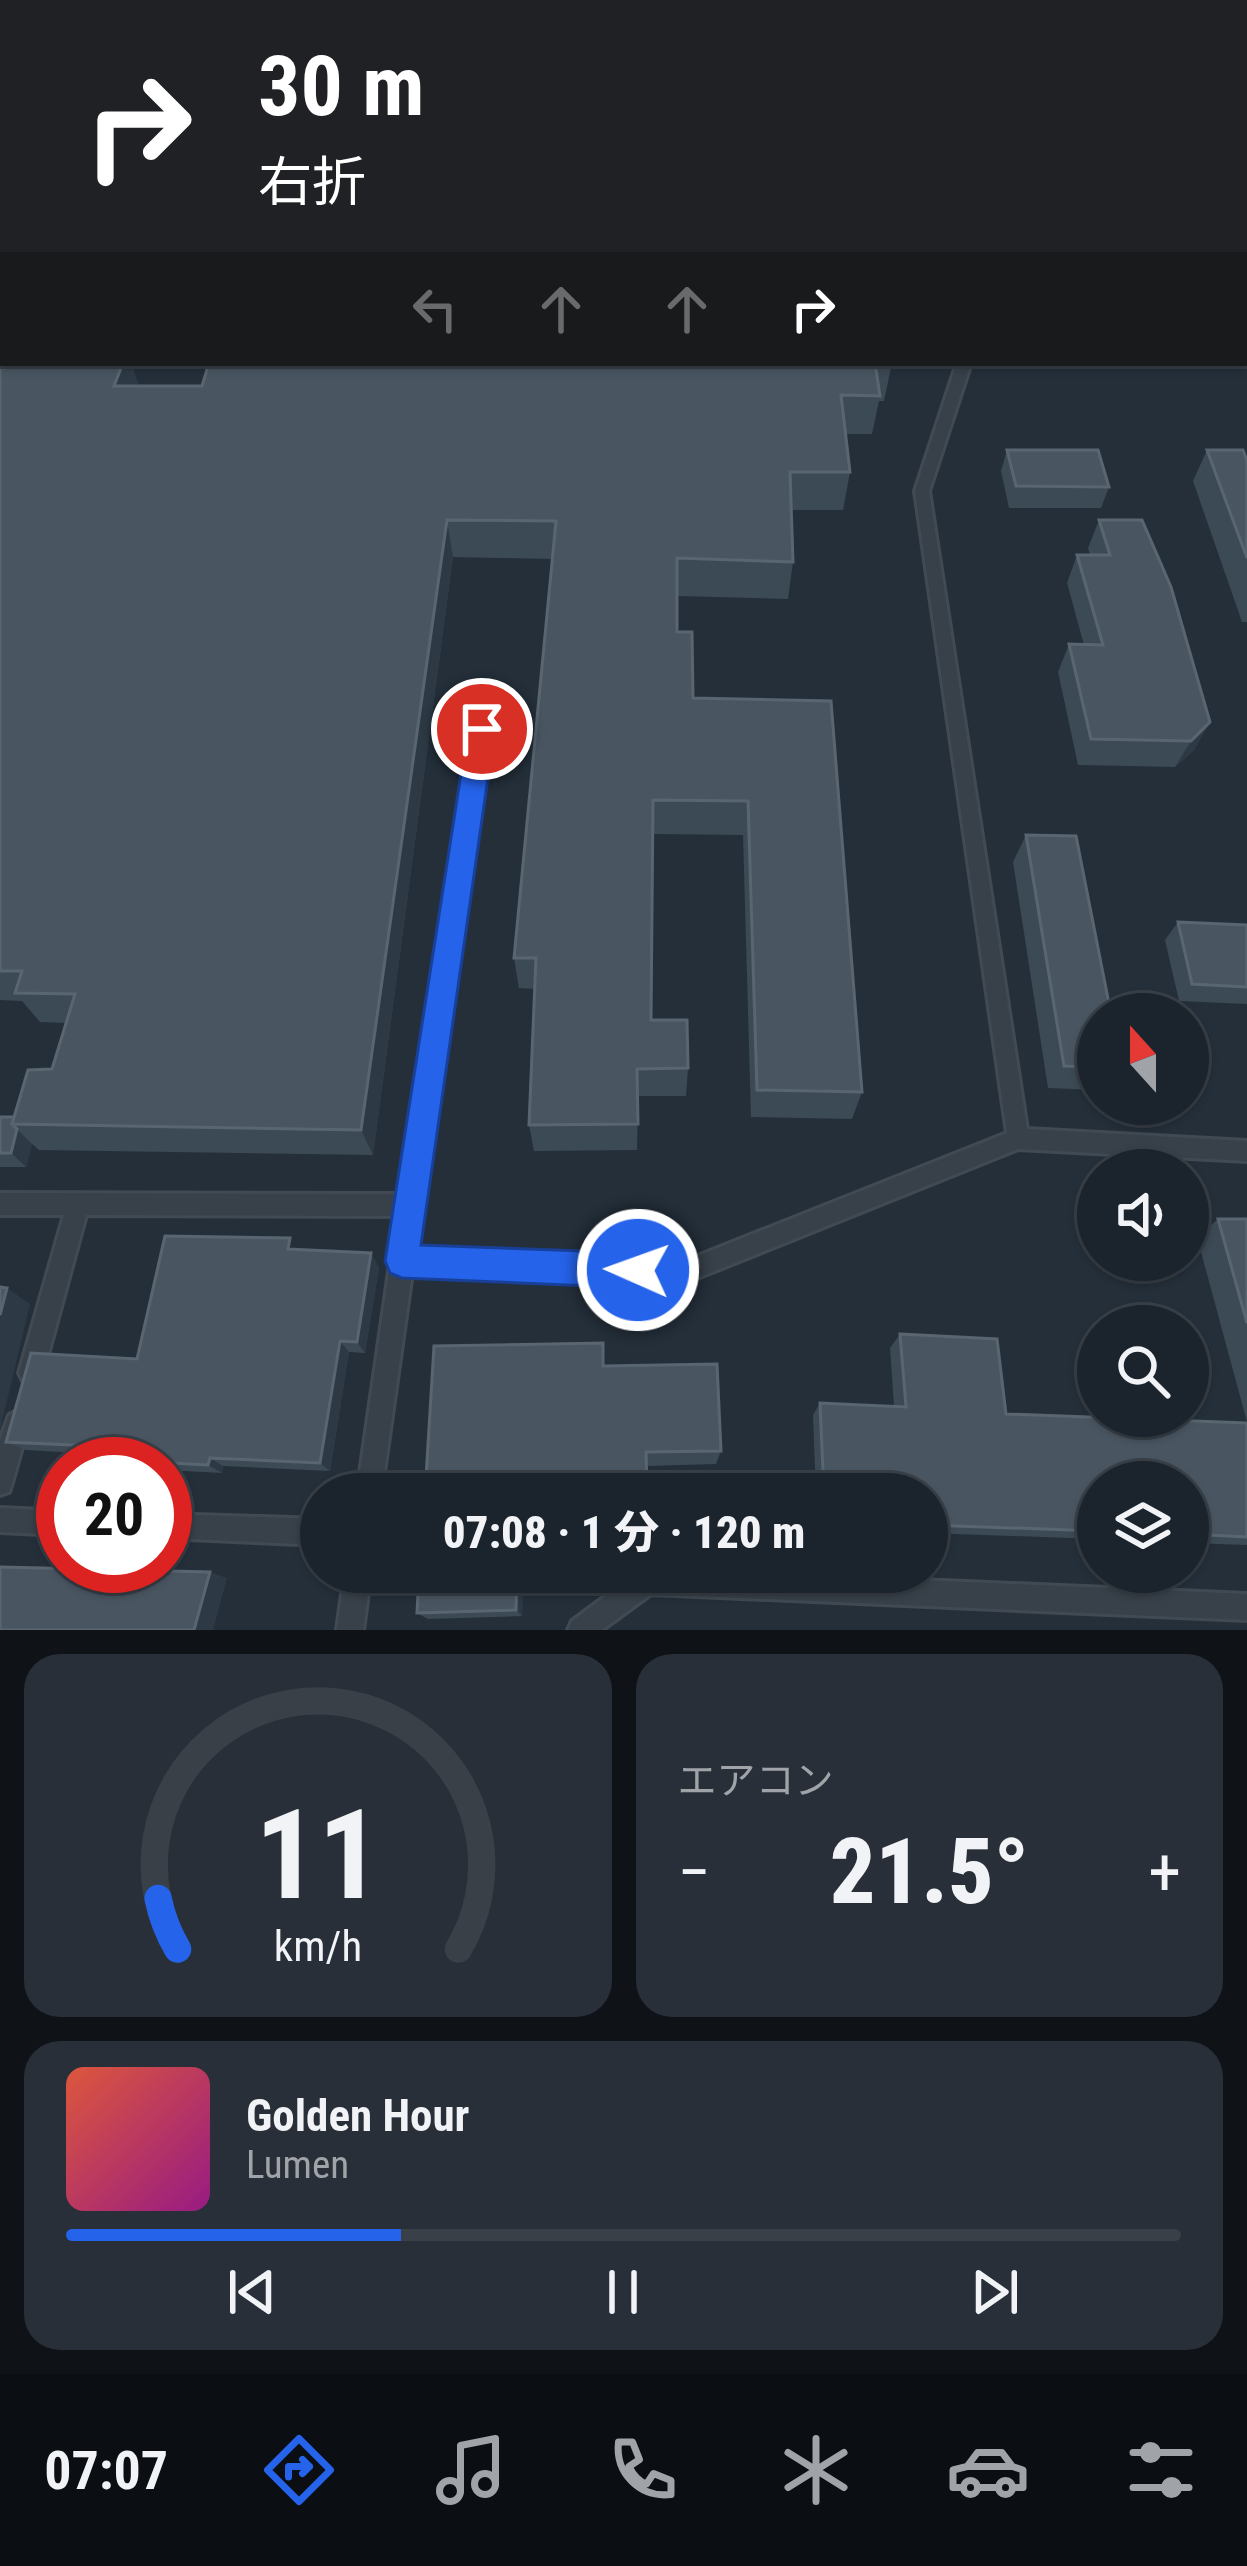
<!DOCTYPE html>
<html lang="ja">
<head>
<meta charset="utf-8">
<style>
	:root { --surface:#1b232c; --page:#282f38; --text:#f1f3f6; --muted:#a0a4a9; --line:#394048; --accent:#2563eb }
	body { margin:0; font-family:"Roboto Condensed","Noto Sans JP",sans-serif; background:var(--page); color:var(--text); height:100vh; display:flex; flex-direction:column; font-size:45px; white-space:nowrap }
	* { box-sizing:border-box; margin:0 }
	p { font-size:39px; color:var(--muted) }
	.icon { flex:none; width:66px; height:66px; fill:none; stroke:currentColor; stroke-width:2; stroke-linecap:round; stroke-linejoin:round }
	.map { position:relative; height:1630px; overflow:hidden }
	.side { display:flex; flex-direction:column; gap:24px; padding:24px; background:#0f1318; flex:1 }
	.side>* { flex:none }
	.banner { position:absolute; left:0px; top:0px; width:1248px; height:366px; box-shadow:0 3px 9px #0004,0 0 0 3px var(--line); background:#202124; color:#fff; overflow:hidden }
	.needle { width:78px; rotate:339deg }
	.buttons { position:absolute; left:1077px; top:993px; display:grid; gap:24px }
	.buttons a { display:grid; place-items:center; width:132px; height:132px; border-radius:50%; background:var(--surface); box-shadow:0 3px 9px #0004,0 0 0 3px var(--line); font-size:60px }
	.speed { position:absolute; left:36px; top:1437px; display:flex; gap:24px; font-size:60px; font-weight:700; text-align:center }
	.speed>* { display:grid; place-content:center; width:156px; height:156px; border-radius:50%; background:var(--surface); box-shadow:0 3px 9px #0004,0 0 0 3px var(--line); line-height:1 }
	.speed .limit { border:18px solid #d22; background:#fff; color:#111 }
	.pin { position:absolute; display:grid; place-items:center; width:102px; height:102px; color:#fff; margin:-51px; border:6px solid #fff; border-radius:50%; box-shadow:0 3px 12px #0007 }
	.me { position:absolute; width:132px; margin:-66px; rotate:272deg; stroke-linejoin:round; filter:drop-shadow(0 0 9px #0008) }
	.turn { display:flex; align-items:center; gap:42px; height:252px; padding:0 60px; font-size:54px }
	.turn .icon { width:156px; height:156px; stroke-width:2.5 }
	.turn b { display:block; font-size:84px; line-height:102px }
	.lanes { display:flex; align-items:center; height:114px; padding:0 60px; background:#0003; justify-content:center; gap:60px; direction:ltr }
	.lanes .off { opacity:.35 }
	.big { font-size:90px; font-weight:800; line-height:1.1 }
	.side .tile { flex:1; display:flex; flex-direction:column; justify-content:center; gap:18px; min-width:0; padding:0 42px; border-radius:36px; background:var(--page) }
	.side .dial { align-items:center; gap:0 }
	.dial svg { height:312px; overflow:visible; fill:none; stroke:var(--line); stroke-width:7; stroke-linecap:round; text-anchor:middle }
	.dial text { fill:var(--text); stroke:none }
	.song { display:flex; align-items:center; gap:36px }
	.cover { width:144px; height:144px; border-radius:18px; background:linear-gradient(135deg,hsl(10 70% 55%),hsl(310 70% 35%)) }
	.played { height:12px; border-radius:6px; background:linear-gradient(90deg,var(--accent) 30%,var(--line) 30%) }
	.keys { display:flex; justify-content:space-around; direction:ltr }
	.heat { display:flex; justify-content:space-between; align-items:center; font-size:66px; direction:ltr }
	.side .tiles { flex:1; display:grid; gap:24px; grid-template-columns:1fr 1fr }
	.tile:last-child { grid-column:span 2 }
	.trip { position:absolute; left:300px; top:1473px; width:648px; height:120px; border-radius:60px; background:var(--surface); box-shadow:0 3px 9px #0004,0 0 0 3px var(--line); font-weight:800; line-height:120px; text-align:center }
	.tabs { display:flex; height:192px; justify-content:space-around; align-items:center; background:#0b0e12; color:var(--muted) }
	.tabs .icon { width:84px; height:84px }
	.tabs .selected { color:var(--accent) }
	.tabs b { font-size:54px; color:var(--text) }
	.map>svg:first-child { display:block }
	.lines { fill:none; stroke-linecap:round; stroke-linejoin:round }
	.lane-casing { stroke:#414a53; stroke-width:6 }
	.lane { fill:#38414a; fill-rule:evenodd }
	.wall { fill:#3c4a55 }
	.shaded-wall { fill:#2d3a45 }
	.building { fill:#495662; stroke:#596671; stroke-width:3 }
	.route { fill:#2563eb; stroke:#184099; stroke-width:3 }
</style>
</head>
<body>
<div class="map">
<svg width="1247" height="1630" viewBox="0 0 1247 1630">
	<rect width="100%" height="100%" fill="#242f3a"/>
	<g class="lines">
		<g class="lane-casing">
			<path id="lane" d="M 1190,0 L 1200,0 L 1201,3 L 1191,3 Z
				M 1245,86 L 1247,86 L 1247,95 L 1245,95 Z
				M 1245,250 L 1247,250 L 1247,258 L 1245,258 Z
				M 957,363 L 971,363 L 929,491 L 1027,1129 L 1247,1141 L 1247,1161 L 1018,1149 L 685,1283 L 412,1273 L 381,1494 L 357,1494 L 397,1216 L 86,1215 L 43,1373 L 39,1381 L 31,1385 L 23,1381 L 19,1373 L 64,1215 L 0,1215 L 0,1193 L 401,1194 L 473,729 L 482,722 L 491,729 L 415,1250 L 685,1261 L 1007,1133 L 915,491 Z
				M 17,1411 L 25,1415 L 29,1423 L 12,1483 L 9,1492 L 0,1495 L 0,1440 L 9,1415 Z
				M 0,1508 L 63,1511 L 63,1535 L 0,1532 Z
				M 165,1514 L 321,1519 L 321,1545 L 165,1538 Z
				M 345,1572 L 371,1572 L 363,1630 L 337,1630 Z
				M 638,1572 L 734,1572 L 1247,1594 L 1247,1620 L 651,1594 L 602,1630 L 568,1630 L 572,1621 Z"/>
		</g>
		<use href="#lane" class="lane"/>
	</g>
	<path class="wall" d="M 0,0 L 3,3 L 139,386 L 202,386 L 892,363 L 884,401 L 879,401 L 872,434 L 846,434 L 850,472 L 843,510 L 791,510 L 793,562 L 788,599 L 677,596 L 677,632 L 693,698 L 831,701 L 862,1092 L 852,1119 L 751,1117 L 743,835 L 653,834 L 651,1020 L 688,1068 L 686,1096 L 638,1096 L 637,1150 L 534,1151 L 529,1125 L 535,989 L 519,988 L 514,958 L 552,559 L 453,557 L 373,1155 L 39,1150 L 32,1144 L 26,1167 L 0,1167 L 0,1117 L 14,1117 L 52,1069 L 66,1023 L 40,1022 L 22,1001 L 0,1000 Z
		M 1245,172 L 1247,176 L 1247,228 L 1245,233 Z
		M 1007,450 L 1109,487 L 1101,508 L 1009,508 L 1001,471 Z
		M 1207,450 L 1247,461 L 1247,622 L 1242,622 L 1193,481 Z
		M 1099,520 L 1195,749 L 1175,767 L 1078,765 L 1058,672 L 1069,644 L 1084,645 L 1067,583 L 1077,555 L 1090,555 L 1088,548 Z
		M 1026,835 L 1098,1014 L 1098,1090 L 1048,1088 L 1013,862 Z
		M 1178,922 L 1247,925 L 1247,1004 L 1179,1001 L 1165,940 Z
		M 1218,1219 L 1247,1219 L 1247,1422 L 1197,1237 Z
		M 297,1249 L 379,1267 L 365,1353 L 349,1352 L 330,1471 L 223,1466 L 222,1473 L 165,1470 L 165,1464 L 120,1464 L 113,1460 L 114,1455 L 26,1450 L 6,1442 L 137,1359 Z
		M 900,1334 L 1006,1414 L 1247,1423 L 1247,1545 L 1188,1543 L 1188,1482 L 1098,1482 L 1098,1539 L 927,1533 L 927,1494 L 816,1494 L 813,1415 L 820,1403 L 894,1406 L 890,1348 Z
		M 604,1366 L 721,1451 L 716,1464 L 647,1466 L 647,1494 L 425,1494 Z
		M 523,1572 L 522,1616 L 428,1619 L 417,1613 Z"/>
	<path class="shaded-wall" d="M 35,0 L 56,0 L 57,3 L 34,3 Z
		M 115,363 L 136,363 L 133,370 L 141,391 L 114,386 Z
		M 447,520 L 453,557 L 373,1155 L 361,1130 Z
		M 1210,722 L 1195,749 L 1175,767 L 1191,741 Z
		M 17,1129 L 32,1144 L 26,1167 L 11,1153 Z
		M 371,1253 L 379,1267 L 365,1353 L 357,1342 Z
		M 7,1288 L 30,1304 L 0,1430 L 0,1315 Z
		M 340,1341 L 349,1352 L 330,1471 L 320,1463 Z
		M 210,1458 L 223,1466 L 222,1473 L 208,1465 Z
		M 210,1572 L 227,1578 L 213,1630 L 194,1630 Z
		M 517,1572 L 523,1572 L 522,1616 L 516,1610 Z"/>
	<path class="building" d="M 0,0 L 35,0 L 34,3 L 3,3 L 3,363 L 123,363 L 114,386 L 202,386 L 209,363 L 875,363 L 880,396 L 841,395 L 850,472 L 790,472 L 793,562 L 677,558 L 677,632 L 692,632 L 693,698 L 831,701 L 862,1092 L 757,1090 L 748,801 L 653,800 L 651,1020 L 687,1020 L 688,1068 L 637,1069 L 638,1124 L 529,1125 L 536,958 L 514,958 L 556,521 L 447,520 L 361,1130 L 12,1124 L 28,1070 L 52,1069 L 75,994 L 15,993 L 22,971 L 0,971 Z
		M 194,0 L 1163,0 L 1164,3 L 191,3 Z
		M 1245,172 L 1247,176 L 1247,201 L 1245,201 Z
		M 1007,450 L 1098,450 L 1109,487 L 1016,486 Z
		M 1207,450 L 1243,450 L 1247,461 L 1247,558 Z
		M 1099,520 L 1142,520 L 1171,587 L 1210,722 L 1191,741 L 1091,739 L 1069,644 L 1103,645 L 1077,555 L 1110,555 Z
		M 1026,835 L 1076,836 L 1111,1014 L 1098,1014 L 1098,1067 L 1064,1066 Z
		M 1178,922 L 1247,925 L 1247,987 L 1192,984 Z
		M 0,1117 L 14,1117 L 12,1124 L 17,1129 L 11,1153 L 0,1153 Z
		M 1218,1219 L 1247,1219 L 1247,1323 Z
		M 165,1236 L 290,1238 L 288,1249 L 371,1253 L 357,1342 L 340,1341 L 320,1463 L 210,1458 L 208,1465 L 113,1460 L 116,1447 L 6,1442 L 31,1353 L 137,1359 Z
		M 0,1287 L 7,1288 L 0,1315 Z
		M 900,1334 L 997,1339 L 1006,1414 L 1247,1423 L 1247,1537 L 1188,1534 L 1188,1482 L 1098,1482 L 1098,1531 L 927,1525 L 927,1494 L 824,1494 L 820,1403 L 906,1407 Z
		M 603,1343 L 603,1366 L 717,1364 L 721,1451 L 646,1452 L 647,1487 L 538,1489 L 537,1494 L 425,1494 L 434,1346 Z
		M 0,1567 L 210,1572 L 194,1630 L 0,1630 Z
		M 419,1572 L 517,1572 L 516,1610 L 417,1613 Z"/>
	<path class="route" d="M 482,719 L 495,729 L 421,1245 L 638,1253 L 650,1258 L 655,1270 L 650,1283 L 638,1288 L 402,1278 L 390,1273 L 385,1261 L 468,729 Z"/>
</svg>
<div class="buttons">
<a><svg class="needle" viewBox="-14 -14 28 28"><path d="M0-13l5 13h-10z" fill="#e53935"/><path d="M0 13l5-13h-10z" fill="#a0a4a9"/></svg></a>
<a><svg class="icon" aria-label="sound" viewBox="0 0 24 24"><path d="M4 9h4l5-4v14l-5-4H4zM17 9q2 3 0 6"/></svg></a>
<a><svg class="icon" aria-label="search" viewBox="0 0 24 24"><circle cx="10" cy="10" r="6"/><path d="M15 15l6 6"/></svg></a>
<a><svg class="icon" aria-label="layers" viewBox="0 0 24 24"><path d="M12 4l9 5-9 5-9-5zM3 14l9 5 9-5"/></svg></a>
</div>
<div class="speed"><div class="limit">20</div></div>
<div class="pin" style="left:482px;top:729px;background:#d93025"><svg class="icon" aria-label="arrive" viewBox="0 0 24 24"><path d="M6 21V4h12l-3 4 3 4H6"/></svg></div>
<svg class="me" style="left:638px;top:1270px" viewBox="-20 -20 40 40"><circle r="17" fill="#2563eb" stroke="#fff" stroke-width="3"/><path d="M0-11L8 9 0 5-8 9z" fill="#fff"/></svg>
<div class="trip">07:08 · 1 分 · 120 m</div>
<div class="banner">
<div class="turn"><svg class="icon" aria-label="right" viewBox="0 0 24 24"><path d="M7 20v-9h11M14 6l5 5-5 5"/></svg><div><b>30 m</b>右折</div></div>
<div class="lanes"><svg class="icon off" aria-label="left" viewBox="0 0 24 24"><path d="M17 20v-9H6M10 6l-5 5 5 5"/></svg><svg class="icon off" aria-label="ahead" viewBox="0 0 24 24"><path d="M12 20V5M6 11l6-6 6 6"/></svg><svg class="icon off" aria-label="ahead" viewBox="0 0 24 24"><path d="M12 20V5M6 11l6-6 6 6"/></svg><svg class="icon" aria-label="right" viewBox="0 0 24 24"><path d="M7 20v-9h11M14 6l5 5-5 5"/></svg></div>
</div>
</div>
<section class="side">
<div class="tiles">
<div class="tile dial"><svg viewBox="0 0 100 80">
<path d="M14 69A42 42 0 1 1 86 69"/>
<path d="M14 69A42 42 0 0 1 9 56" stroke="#2563eb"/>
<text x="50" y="56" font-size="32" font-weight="700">11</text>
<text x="50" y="72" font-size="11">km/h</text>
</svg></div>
<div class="tile"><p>エアコン</p>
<div class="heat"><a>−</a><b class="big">21.5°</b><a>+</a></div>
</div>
<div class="tile">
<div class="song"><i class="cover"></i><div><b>Golden Hour</b><p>Lumen</p></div></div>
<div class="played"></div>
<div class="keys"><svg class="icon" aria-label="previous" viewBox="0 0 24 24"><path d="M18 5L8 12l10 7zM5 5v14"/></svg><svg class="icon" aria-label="pause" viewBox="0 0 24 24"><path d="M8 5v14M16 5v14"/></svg><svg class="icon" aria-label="next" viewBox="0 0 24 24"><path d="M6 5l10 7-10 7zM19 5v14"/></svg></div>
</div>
</div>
</section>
<nav class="tabs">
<b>07:07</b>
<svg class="icon selected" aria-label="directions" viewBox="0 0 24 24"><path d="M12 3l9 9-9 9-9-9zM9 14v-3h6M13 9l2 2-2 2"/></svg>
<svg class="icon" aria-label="music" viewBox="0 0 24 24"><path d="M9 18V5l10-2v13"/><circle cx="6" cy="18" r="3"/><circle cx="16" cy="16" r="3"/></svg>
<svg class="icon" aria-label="phone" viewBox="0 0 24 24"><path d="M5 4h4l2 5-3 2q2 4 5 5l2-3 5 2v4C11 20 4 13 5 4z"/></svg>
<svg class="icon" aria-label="climate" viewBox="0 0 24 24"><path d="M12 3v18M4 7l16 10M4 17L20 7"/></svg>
<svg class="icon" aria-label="car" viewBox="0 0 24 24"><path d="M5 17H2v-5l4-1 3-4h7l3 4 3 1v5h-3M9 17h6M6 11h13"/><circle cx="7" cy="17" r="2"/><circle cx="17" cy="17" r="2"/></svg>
<svg class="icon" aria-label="filters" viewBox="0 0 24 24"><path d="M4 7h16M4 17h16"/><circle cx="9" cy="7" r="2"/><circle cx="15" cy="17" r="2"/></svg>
</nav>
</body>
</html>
